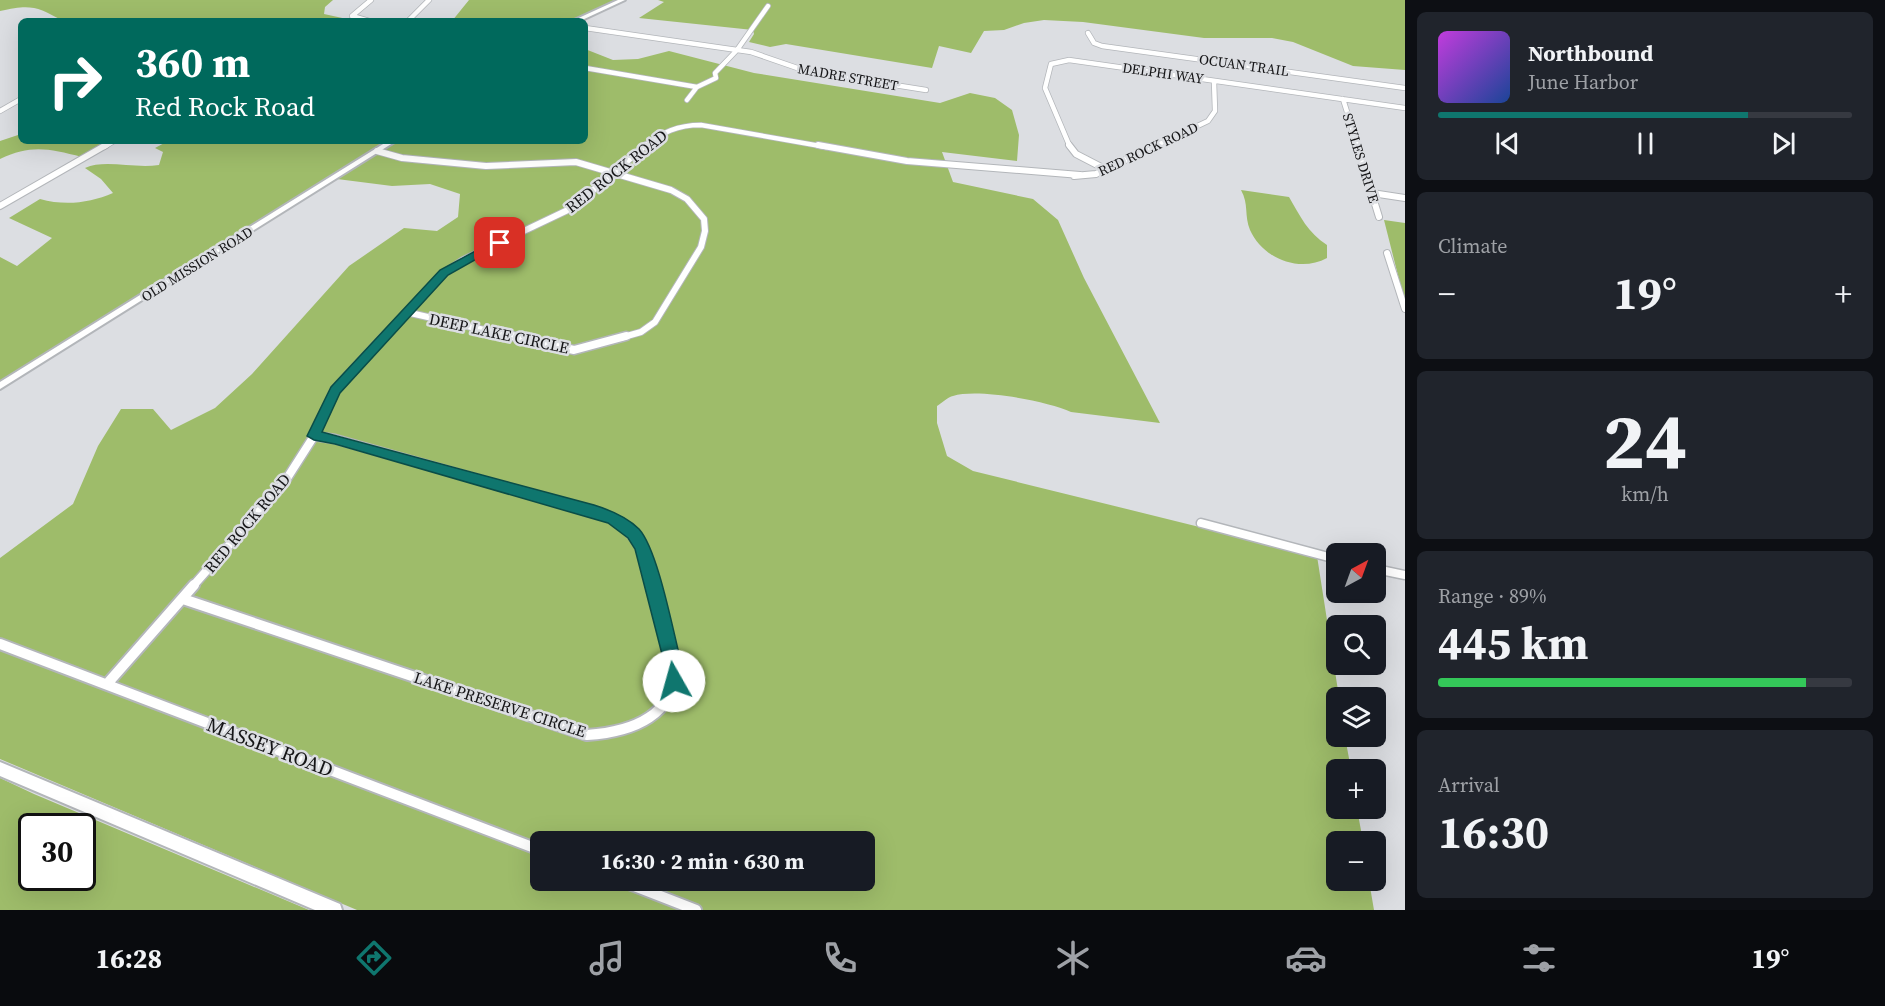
<!DOCTYPE html>
<html lang="en">
<head>
<meta charset="utf-8">
<style>
	:root { --surface:#171b24; --page:#20242c; --text:#f1f3f6; --muted:#9ea1a6; --line:#363941; --accent:#0f766e }
	body { margin:0; font-family:"Source Serif 4",serif; background:var(--page); color:var(--text); height:100vh; display:flex; flex-direction:column; font-size:22px; white-space:nowrap }
	* { box-sizing:border-box; margin:0 }
	p { font-size:20px; color:var(--muted) }
	.icon { flex:none; width:33px; height:33px; fill:none; stroke:currentColor; stroke-width:2; stroke-linecap:round; stroke-linejoin:round }
	.map { position:relative; flex:1; overflow:hidden }
	.panel { display:flex; flex-direction:column; gap:12px; padding:12px; background:#0d0f14; width:480px }
	.panel>* { flex:none }
	.top-card { position:absolute; left:18px; top:18px; width:570px; height:126px; border-radius:9px; box-shadow:0 6px 24px #0002; background:#00695c; color:#fff; overflow:hidden }
	.needle { width:39px; rotate:41deg }
	.tools { position:absolute; left:1326px; top:543px; display:grid; gap:12px }
	.tools a { display:grid; place-items:center; width:60px; height:60px; border-radius:9px; background:var(--surface); box-shadow:0 6px 24px #0002; font-size:30px }
	.speed { position:absolute; left:18px; top:813px; display:flex; gap:12px; font-size:30px; font-weight:700; text-align:center }
	.speed>* { display:grid; place-content:center; width:78px; height:78px; border-radius:50%; background:var(--surface); box-shadow:0 6px 24px #0002; line-height:1 }
	.speed .limit { border:3px solid #111; border-radius:9px; background:#fff; color:#111 }
	.pin { position:absolute; display:grid; place-items:center; width:51px; height:51px; color:#fff; margin:-26px; border-radius:12px; box-shadow:0 3px 9px #0006 }
	.me { position:absolute; width:66px; margin:-33px; rotate:353deg; stroke-linejoin:round; filter:drop-shadow(0 0 4px #0008) }
	.turn { display:flex; align-items:center; gap:21px; height:126px; padding:0 18px; font-size:27px }
	.turn .icon { width:78px; height:78px; stroke-width:2.5 }
	.turn b { display:block; font-size:42px; line-height:51px }
	.big { font-size:45px; font-weight:700; line-height:1.1 }
	.panel .widget { flex:1; display:flex; flex-direction:column; justify-content:center; gap:9px; min-width:0; padding:0 21px; border-radius:9px; background:var(--page) }
	.panel .dial { align-items:center; gap:0 }
	.dial b { font-size:78px; line-height:1 }
	.song { display:flex; align-items:center; gap:18px }
	.cover { width:72px; height:72px; border-radius:9px; background:linear-gradient(135deg,hsl(290 70% 55%),hsl(220 70% 35%)) }
	.played { height:6px; border-radius:3px; background:linear-gradient(90deg,var(--accent) 75%,var(--line) 75%) }
	.keys { display:flex; justify-content:space-around; direction:ltr }
	.heat { display:flex; justify-content:space-between; align-items:center; font-size:33px; direction:ltr }
	.charge { height:9px; border-radius:4px; background:linear-gradient(90deg,#34c759 89%,var(--line) 0) }
	.trip { position:absolute; left:530px; top:831px; width:345px; height:60px; border-radius:9px; background:var(--surface); box-shadow:0 6px 24px #0002; font-weight:700; line-height:60px; text-align:center }
	.tab-bar { display:flex; height:96px; justify-content:space-around; align-items:center; background:#090b0e; color:var(--muted) }
	.tab-bar .icon { width:42px; height:42px }
	.tab-bar .active { color:var(--accent) }
	.tab-bar b { font-size:27px; color:var(--text) }
	main { display:flex; flex:1; min-height:0 }
	.map>svg:first-child { display:block }
	.green { fill:#9ebc6a; fill-rule:evenodd }
	.lines { fill:none; stroke-linecap:round; stroke-linejoin:round }
	.minor-far3-casing { stroke:#b3b6ba; stroke-width:6 }
	.minor-far2-casing { stroke:#b3b6ba; stroke-width:8 }
	.minor-far1-casing { stroke:#b3b6ba; stroke-width:11 }
	.minor-casing { stroke:#b3b6ba; stroke-width:14 }
	.tertiary-casing { stroke:#b3b6ba; stroke-width:4 }
	.minor-far3 { stroke:#fff; stroke-width:4.5 }
	.minor-far2 { stroke:#fff; stroke-width:6 }
	.minor-far1 { stroke:#fff; stroke-width:8 }
	.minor { stroke:#fff; stroke-width:10 }
	.tertiary { fill:#fff; fill-rule:evenodd }
	.route { fill:#0f766e; stroke:#0a4d48; stroke-width:1.5 }
	.labels { text-anchor:middle; stroke-width:5; stroke-linejoin:round; paint-order:stroke }
	.far-street-label { font-size:14px; fill:#151517; stroke:#dcdee2 }
	.street-label { font-size:16px; fill:#151517; stroke:#dcdee2 }
	.near-street-label { font-size:20px; fill:#151517; stroke:#dcdee2 }
</style>
</head>
<body>
<main>
<div class="map">
<svg width="1405" height="910" viewBox="0 0 1405 910">
	<rect width="100%" height="100%" fill="#dcdee2"/>
	<path class="green" d="M 0,0 L 333,0 L 325,7 L 324,14 L 356,21 L 63,21 C 37,6 30,4 0,11 Z
		M 469,0 L 619,0 L 572,21 L 452,21 Z
		M 658,0 L 1405,0 L 1405,70 L 1353,66 L 1293,42 L 1272,38 L 1204,38 L 1083,22 L 1044,20 L 1024,23 L 1004,30 L 984,31 L 971,53 L 939,46 L 932,68 L 786,44 L 770,47 L 749,42 L 754,34 L 753,30 L 639,18 L 664,2 Z
		M 585,49 L 613,60 L 638,59 L 669,51 L 754,73 L 940,103 L 970,93 L 995,98 L 1012,110 L 1019,135 L 1017,161 L 942,152 L 953,182 L 1033,199 L 1058,220 L 1084,278 L 1160,423 L 1071,412 C 1047,401 978,388 953,396 C 948,397 942,403 937,406 L 937,423 L 947,456 L 973,471 L 1317,556 L 1339,697 L 1336,698 L 1336,736 L 1345,737 L 1351,769 L 1336,770 L 1336,808 L 1357,809 L 1363,841 L 1336,842 L 1336,880 L 1369,881 L 1374,910 L 357,910 L 0,759 L 0,558 L 73,504 L 98,446 L 121,409 L 153,409 L 171,430 L 215,408 L 252,374 L 349,266 L 404,228 L 437,231 L 458,217 L 460,194 L 430,184 L 392,186 L 337,179 L 397,141 L 585,141 ZM 540,842 L 864,842 L 864,880 L 540,880 Z
		M 21,134 L 21,141 L 97,141 L 106,144 L 82,157 C 49,149 32,144 0,159 L 0,141 Z
		M 168,141 L 387,141 L 0,382 L 0,257 L 17,266 L 52,238 L 9,218 L 40,199 C 65,206 90,203 113,193 L 101,179 L 85,168 C 105,159 134,169 159,165 L 163,152 L 155,148 Z
		M 1241,190 L 1289,197 C 1300,216 1308,233 1327,245 L 1327,258 C 1300,273 1263,259 1250,230 C 1244,216 1249,204 1241,190 Z
		M 1384,220 L 1405,223 L 1405,303 Z
		M 0,778 L 34,794 L 309,910 L 0,910 ZM 32,826 L 82,826 L 82,878 L 32,878 Z"/>
	<g class="lines">
		<g class="minor-far3-casing">
			<path id="minor-far3" d="M 369,21 L 352,16 L 371,0
				M 408,21 L 429,0
				M 585,28 L 751,52 L 806,71 L 926,90
				M 1088,33 L 1094,43 L 1102,46 L 1405,88
				M 585,68 L 697,87
				M 1343,99 L 1358,147
				M 687,100 L 697,87 L 716,78 L 715,73 L 737,50 L 768,6
				M 0,111 L 21,99
				M 104,147 L 114,141
				M 644,147 C 662,132 678,125 701,125 L 826,147
				M 1070,147 L 1045,88 L 1051,64 L 1069,60 L 1405,108
				M 1153,147 L 1208,121 L 1215,111 L 1214,81"/>
		</g>
		<g class="minor-far2-casing">
			<path id="minor-far2" d="M 818,145 L 907,161 L 1080,175
				M 1069,145 L 1076,154 L 1105,169
				M 1357,145 L 1379,217
				M 377,151 L 402,158 L 486,166 L 576,162 L 671,190 L 687,199 L 704,219 L 705,231 L 701,247 L 655,322 L 641,332 L 620,338
				M 1074,176 L 1096,174 L 1157,145
				M 1372,193 L 1405,198
				M 0,206 L 106,145
				M 1387,253 L 1405,309
				M 406,312 L 519,338
				M 384,338 L 444,273 L 463,260 L 572,208 L 646,145"/>
		</g>
		<g class="minor-far1-casing">
			<path id="minor-far1" d="M 512,336 L 574,350 L 626,336
				M 314,436 L 335,439 L 602,514 C 638,531 643,550 652,586
				M 1201,523 L 1336,559
				M 1376,569 L 1405,575
				M 193,586 L 284,483 L 314,436 L 335,390 L 385,336"/>
		</g>
		<g class="minor-casing">
			<path id="minor" d="M 183,599 L 587,735 C 631,732 680,716 673,661 C 669,636 659,609 652,585
				M 0,644 L 540,850
				M 107,684 L 194,585
				M 619,880 L 696,910"/>
		</g>
		<g class="tertiary-casing">
			<path id="tertiary" d="M 618,0 L 625,0 L 580,21 L 572,21 Z
				M 388,141 L 396,141 L 0,389 L 0,382 Z
				M 0,762 L 340,904 L 342,910 L 315,910 L 0,776 Z"/>
		</g>
		<use href="#minor-far3" class="minor-far3"/>
		<use href="#minor-far2" class="minor-far2"/>
		<use href="#minor-far1" class="minor-far1"/>
		<use href="#minor" class="minor"/>
		<use href="#tertiary" class="tertiary"/>
	</g>
	<path class="route" d="M 496,240 L 505,243 L 448,275 L 340,393 L 322,432 L 594,505 C 610,510 627,517 639,529 C 658,550 673,631 681,662 L 682,681 L 679,687 L 674,689 L 668,687 L 664,662 L 635,549 L 628,538 L 608,523 L 335,444 L 314,440 L 307,436 L 331,387 L 440,270 Z"/>
	<g class="labels">
		<g class="far-street-label">
			<text transform="translate(1244 65) rotate(8)" y="5">OCUAN TRAIL</text>
			<text transform="translate(1163 73) rotate(8)" y="5">DELPHI WAY</text>
			<text transform="translate(848 77) rotate(10)" y="5">MADRE STREET</text>
			<text transform="translate(1148 149) rotate(-25)" y="5">RED ROCK ROAD</text>
			<text transform="translate(1361 158) rotate(73)" y="5">STYLES DRIVE</text>
			<text transform="translate(197 264) rotate(-32)" y="5">OLD MISSION ROAD</text>
		</g>
		<g class="street-label">
			<text transform="translate(616 171) rotate(-38)" y="6">RED ROCK ROAD</text>
			<text transform="translate(499 333) rotate(12)" y="6">DEEP LAKE CIRCLE</text>
			<text transform="translate(247 523) rotate(-50)" y="6">RED ROCK ROAD</text>
			<text transform="translate(500 704) rotate(18)" y="6">LAKE PRESERVE CIRCLE</text>
		</g>
		<g class="near-street-label">
			<text transform="translate(270 747) rotate(21)" y="7">MASSEY ROAD</text>
		</g>
	</g>
</svg>
<div class="tools">
<a><svg class="needle" viewBox="-14 -14 28 28"><path d="M0-13l5 13h-10z" fill="#e53935"/><path d="M0 13l5-13h-10z" fill="#9ea1a6"/></svg></a>
<a><svg class="icon" aria-label="search" viewBox="0 0 24 24"><circle cx="10" cy="10" r="6"/><path d="M15 15l6 6"/></svg></a>
<a><svg class="icon" aria-label="layers" viewBox="0 0 24 24"><path d="M12 4l9 5-9 5-9-5zM3 14l9 5 9-5"/></svg></a>
<a>+</a>
<a>−</a>
</div>
<div class="speed"><div class="limit">30</div></div>
<div class="pin" style="left:500px;top:243px;background:#d93025"><svg class="icon" aria-label="arrive" viewBox="0 0 24 24"><path d="M6 21V4h12l-3 4 3 4H6"/></svg></div>
<svg class="me" style="left:674px;top:681px" viewBox="-20 -20 40 40"><circle r="19" fill="#fff"/><path d="M0-13L10 11 0 6-10 11z" fill="#0f766e"/></svg>
<div class="trip">16:30 · 2 min · 630 m</div>
<div class="top-card">
<div class="turn"><svg class="icon" aria-label="right" viewBox="0 0 24 24"><path d="M7 20v-9h11M14 6l5 5-5 5"/></svg><div><b>360 m</b>Red Rock Road</div></div>
</div>
</div>
<section class="panel">
<div class="widget">
<div class="song"><i class="cover"></i><div><b>Northbound</b><p>June Harbor</p></div></div>
<div class="played"></div>
<div class="keys"><svg class="icon" aria-label="previous" viewBox="0 0 24 24"><path d="M18 5L8 12l10 7zM5 5v14"/></svg><svg class="icon" aria-label="pause" viewBox="0 0 24 24"><path d="M8 5v14M16 5v14"/></svg><svg class="icon" aria-label="next" viewBox="0 0 24 24"><path d="M6 5l10 7-10 7zM19 5v14"/></svg></div>
</div>
<div class="widget"><p>Climate</p>
<div class="heat"><a>−</a><b class="big">19°</b><a>+</a></div>
</div>
<div class="widget dial"><b>24</b><p>km/h</p></div>
<div class="widget"><p>Range · 89%</p><b class="big">445 km</b><div class="charge"></div></div>
<div class="widget"><p>Arrival</p><b class="big">16:30</b></div>
</section>
</main>
<nav class="tab-bar">
<b>16:28</b>
<svg class="icon active" aria-label="directions" viewBox="0 0 24 24"><path d="M12 3l9 9-9 9-9-9zM9 14v-3h6M13 9l2 2-2 2"/></svg>
<svg class="icon" aria-label="music" viewBox="0 0 24 24"><path d="M9 18V5l10-2v13"/><circle cx="6" cy="18" r="3"/><circle cx="16" cy="16" r="3"/></svg>
<svg class="icon" aria-label="phone" viewBox="0 0 24 24"><path d="M5 4h4l2 5-3 2q2 4 5 5l2-3 5 2v4C11 20 4 13 5 4z"/></svg>
<svg class="icon" aria-label="climate" viewBox="0 0 24 24"><path d="M12 3v18M4 7l16 10M4 17L20 7"/></svg>
<svg class="icon" aria-label="car" viewBox="0 0 24 24"><path d="M5 17H2v-5l4-1 3-4h7l3 4 3 1v5h-3M9 17h6M6 11h13"/><circle cx="7" cy="17" r="2"/><circle cx="17" cy="17" r="2"/></svg>
<svg class="icon" aria-label="filters" viewBox="0 0 24 24"><path d="M4 7h16M4 17h16"/><circle cx="9" cy="7" r="2"/><circle cx="15" cy="17" r="2"/></svg>
<b>19°</b>
</nav>
</body>
</html>
